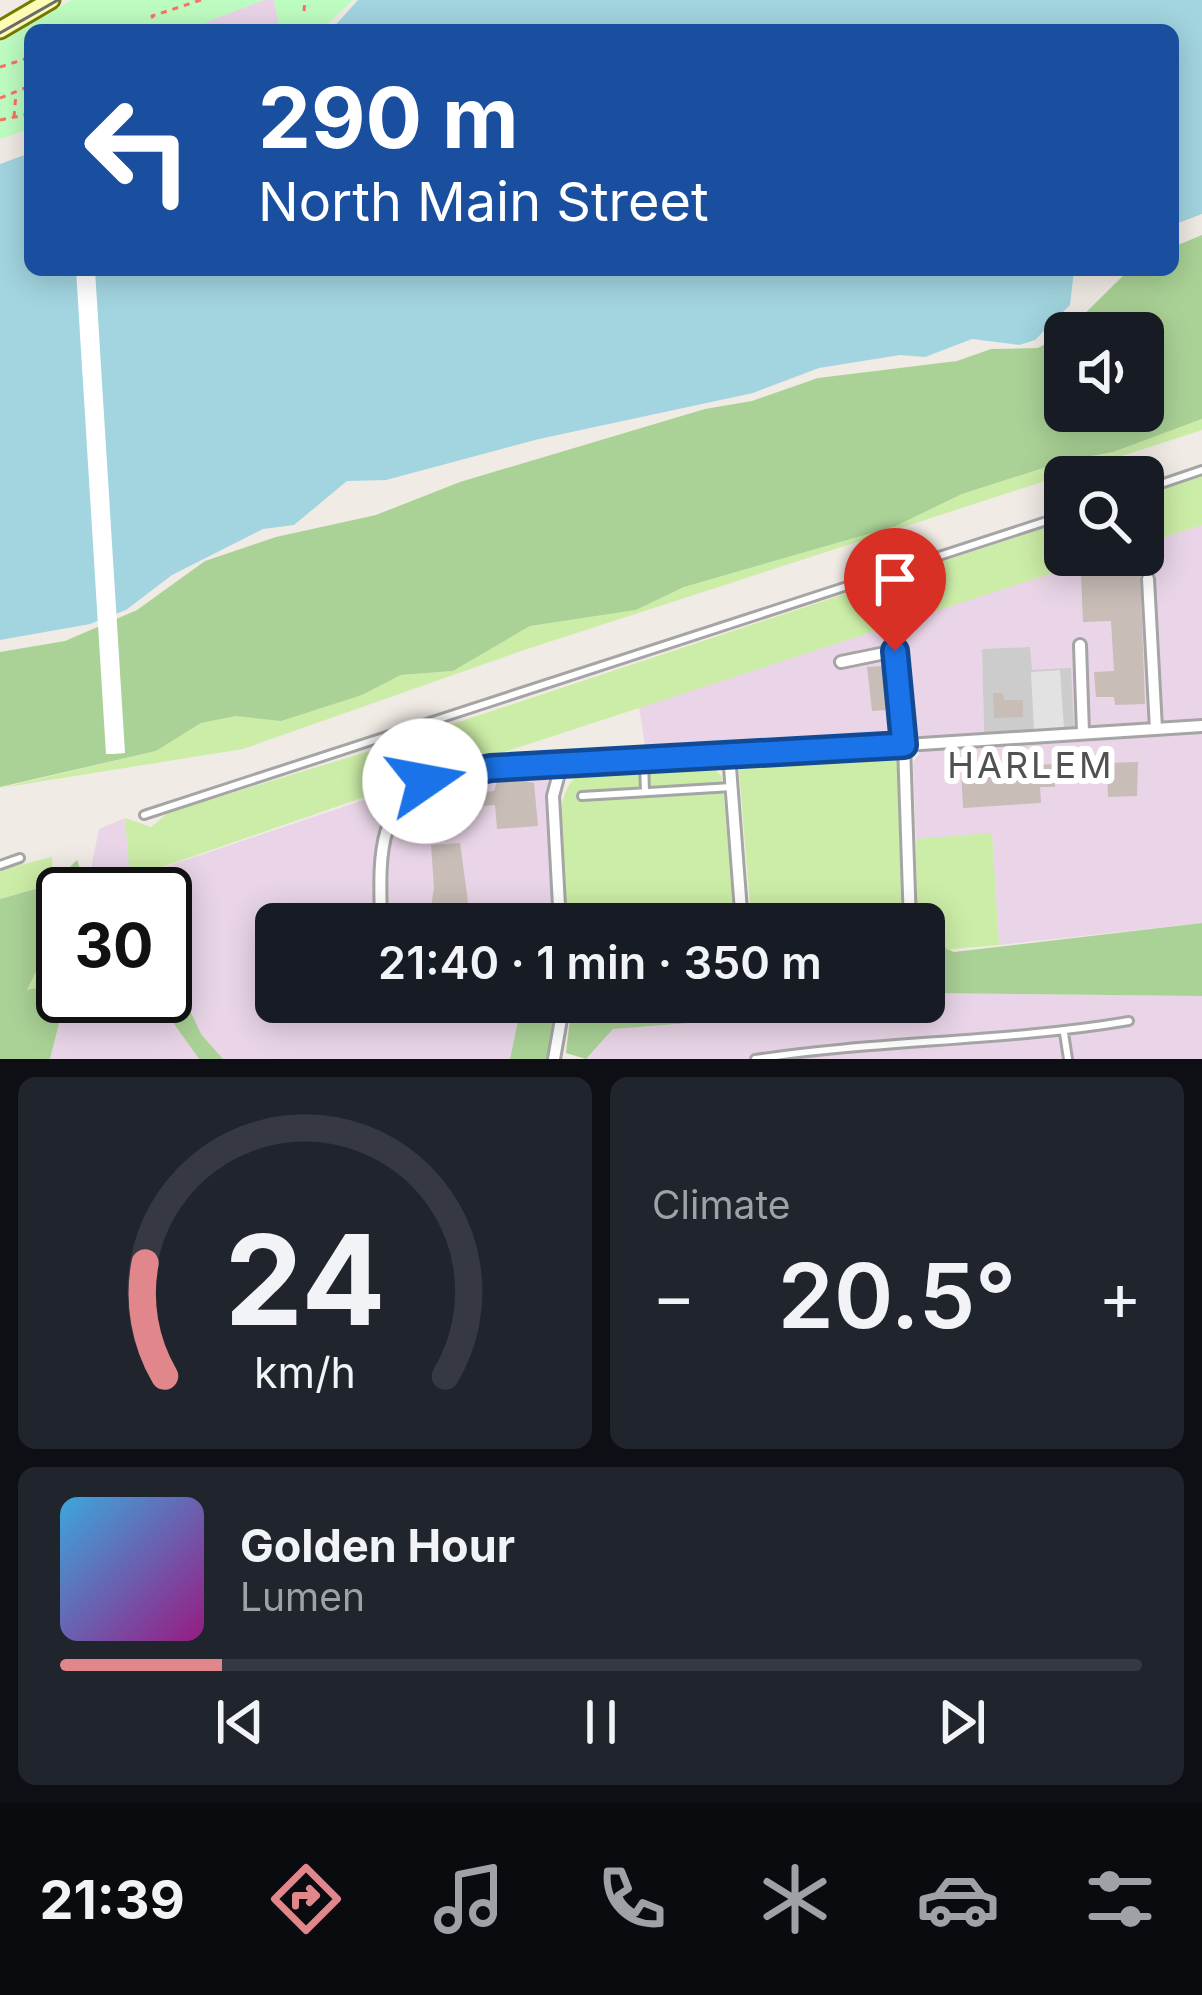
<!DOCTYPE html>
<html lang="en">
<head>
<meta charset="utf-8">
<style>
	:root { --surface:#171b24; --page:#20242c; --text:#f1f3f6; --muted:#9ea1a6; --line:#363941; --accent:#e1868b }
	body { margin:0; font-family:Inter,sans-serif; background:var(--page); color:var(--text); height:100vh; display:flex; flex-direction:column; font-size:45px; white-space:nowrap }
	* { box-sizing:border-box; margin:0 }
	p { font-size:39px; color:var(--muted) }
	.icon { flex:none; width:66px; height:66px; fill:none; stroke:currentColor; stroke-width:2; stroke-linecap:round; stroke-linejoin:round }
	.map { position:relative; height:1059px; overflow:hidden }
	.details { display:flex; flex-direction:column; gap:18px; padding:18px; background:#0d0f14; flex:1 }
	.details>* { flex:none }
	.guide { position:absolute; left:24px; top:24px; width:1155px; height:252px; border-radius:18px; box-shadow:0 6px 30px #0003; background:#1a4fa0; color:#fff; overflow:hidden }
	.fabs { position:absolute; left:1044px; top:312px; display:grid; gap:24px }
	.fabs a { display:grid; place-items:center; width:120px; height:120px; border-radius:18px; background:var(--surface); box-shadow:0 6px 30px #0003; font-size:60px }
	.speed { position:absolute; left:36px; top:867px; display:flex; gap:24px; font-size:60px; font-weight:700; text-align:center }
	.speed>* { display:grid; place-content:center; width:156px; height:156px; border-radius:50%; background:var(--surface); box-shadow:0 6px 30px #0003; line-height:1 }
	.speed .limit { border:6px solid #111; border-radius:18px; background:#fff; color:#111 }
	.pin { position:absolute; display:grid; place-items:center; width:102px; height:102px; color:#fff; margin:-123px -51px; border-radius:50% 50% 50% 0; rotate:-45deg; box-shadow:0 0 12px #0007 }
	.pin .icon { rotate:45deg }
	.me { position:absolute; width:132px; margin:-66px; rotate:78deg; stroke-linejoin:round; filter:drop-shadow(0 0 9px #0008) }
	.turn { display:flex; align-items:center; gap:42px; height:252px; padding:0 36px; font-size:54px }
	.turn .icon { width:156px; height:156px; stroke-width:2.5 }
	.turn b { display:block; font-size:84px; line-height:102px }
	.big { font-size:90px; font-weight:600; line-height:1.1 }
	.details .card { flex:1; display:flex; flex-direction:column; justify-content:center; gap:18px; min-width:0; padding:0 42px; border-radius:18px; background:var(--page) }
	.details .dial { align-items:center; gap:0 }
	.dial svg { height:312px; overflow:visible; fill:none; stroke:var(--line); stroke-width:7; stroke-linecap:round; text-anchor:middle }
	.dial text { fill:var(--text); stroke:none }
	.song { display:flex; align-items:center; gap:36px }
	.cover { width:144px; height:144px; border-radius:18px; background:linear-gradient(135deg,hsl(200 70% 55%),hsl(310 70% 35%)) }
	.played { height:12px; border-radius:6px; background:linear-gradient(90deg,var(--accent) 15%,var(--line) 15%) }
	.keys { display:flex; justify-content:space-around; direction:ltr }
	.heat { display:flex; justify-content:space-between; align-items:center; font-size:66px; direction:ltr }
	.details .tiles { flex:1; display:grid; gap:18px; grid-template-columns:1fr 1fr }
	.card:last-child { grid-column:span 2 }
	.trip { position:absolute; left:255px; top:903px; width:690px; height:120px; border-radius:18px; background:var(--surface); box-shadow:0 6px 30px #0003; font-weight:600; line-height:120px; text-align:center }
	.dock { display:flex; height:192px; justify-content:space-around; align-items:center; background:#090b0e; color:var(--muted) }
	.dock .icon { width:84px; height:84px }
	.dock .active { color:var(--accent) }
	.dock b { font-size:54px; color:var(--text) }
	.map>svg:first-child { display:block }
	.industrial { fill:#e9d5e7 }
	.religious { fill:#ccc }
	.grass { fill:#cceda7 }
	.forest { fill:#aad296 }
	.park { fill:#befdc1 }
	.parking { fill:#e2e2e2 }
	.water { fill:#a2d5e0 }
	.pier { fill:#fff }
	.building { fill:#c8bdb7 }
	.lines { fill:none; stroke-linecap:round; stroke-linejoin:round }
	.service-casing { stroke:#a5a5a5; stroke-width:12 }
	.minor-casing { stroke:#a5a5a5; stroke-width:16 }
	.secondary-casing { stroke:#737b00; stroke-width:21 }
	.path { stroke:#ff6f66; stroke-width:3; stroke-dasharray:6 6; stroke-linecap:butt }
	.service { stroke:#fff; stroke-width:6 }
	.minor { stroke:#fff; stroke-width:10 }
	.secondary { stroke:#fdfdb5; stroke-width:15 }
	.tram { stroke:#6c6c6c; stroke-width:3 }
	.route-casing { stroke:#114b97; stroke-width:30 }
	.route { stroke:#1a73e8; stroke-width:21 }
	.labels { text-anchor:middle; stroke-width:12; stroke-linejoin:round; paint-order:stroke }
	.neighbourhood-label { font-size:36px; letter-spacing:3px; fill:#515151; stroke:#fff }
</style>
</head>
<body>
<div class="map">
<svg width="1202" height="1059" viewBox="0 0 1202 1059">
	<rect width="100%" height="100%" fill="#f0ebe4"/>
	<path class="industrial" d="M 264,0 L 274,0 L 280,30 L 208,30 L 206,22 Z
		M 1202,525 L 1202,721 L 1074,730 L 1031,670 L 1029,647 L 982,650 L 984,734 L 646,753 L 639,706 L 1108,555 L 1143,555 L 1143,544 Z
		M 1202,733 L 1202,923 L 999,945 L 992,834 L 916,839 L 913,762 L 921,751 Z
		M 533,771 L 548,780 L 555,924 L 276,924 L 276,1002 L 522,1002 L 510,1059 L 223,1059 L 201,1034 L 181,991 L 165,938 L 165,894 L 152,894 L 150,872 L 411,784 Z
		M 125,818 L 132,894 L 86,894 L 99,829 Z
		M 924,993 L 1202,996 L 1202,1059 L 586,1059 L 613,1029 L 833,1012 L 847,1002 L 924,1002 Z
		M 66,996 L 155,996 L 199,1059 L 50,1059 Z"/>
	<path class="religious" d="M 1030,647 L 1032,670 L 1071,668 L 1074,730 L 984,734 L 982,649 Z"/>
	<path class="grass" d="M 1202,419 L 1202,430 L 521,651 L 243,749 L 0,788 L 156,751 L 201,723 L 236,716 L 281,720 L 362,695 L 401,675 L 453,671 L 530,626 L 636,610 L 684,587 L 896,526 L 962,494 L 1065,461 L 1113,452 Z
		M 1202,476 L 1202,525 L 1143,544 L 1143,496 Z
		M 1065,521 L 1065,555 L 1108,555 L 489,757 L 432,731 Z
		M 419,736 L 452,749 L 436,754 L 440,771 L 130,878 L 125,818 L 151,827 L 169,812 Z
		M 890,751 L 899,760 L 904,924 L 760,924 L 751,917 L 739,771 L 746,762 Z
		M 708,762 L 722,777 L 735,924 L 569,924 C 566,883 541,796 584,770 Z
		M 992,833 L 999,945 L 940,950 L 924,939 L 924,924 L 917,924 L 916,839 Z
		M 52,857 L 53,873 L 38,888 L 0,899 L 0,870 Z
		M 63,916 L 63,982 L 53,980 L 26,992 Z"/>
	<path class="forest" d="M 1202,235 L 1202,419 L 1113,452 L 1065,461 L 962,494 L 896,526 L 684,587 L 636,610 L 530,626 L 453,671 L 401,675 L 362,695 L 281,721 L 236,716 L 201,723 L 156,751 L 0,787 L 0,652 L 65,641 L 137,610 L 205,561 L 276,537 L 376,515 L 460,482 L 705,409 L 752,401 L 818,378 L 957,361 L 991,349 L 1038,348 L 1065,333 L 1065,411 L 1143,411 L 1143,333 L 1065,333 L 1129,270 L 1173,270 L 1173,247 Z
		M 77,860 L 81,871 L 76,890 L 63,894 L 63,916 L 27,990 L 63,982 L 66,996 L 50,1059 L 0,1059 L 0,899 L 53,884 Z
		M 1202,923 L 1202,996 L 924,993 L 924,939 L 954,952 Z
		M 165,938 L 181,991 L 201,1034 L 223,1059 L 199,1059 L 155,997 L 165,996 Z
		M 522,1002 L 559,1002 L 549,1059 L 510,1059 Z
		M 572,1002 L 847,1002 L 833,1012 L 613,1029 L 586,1059 L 566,1053 Z"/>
	<path class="park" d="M 72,0 L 264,0 L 206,22 L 208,30 L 30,30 L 30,129 L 0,139 L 0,42 Z
		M 274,0 L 353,0 L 321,30 L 280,30 Z"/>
	<path class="parking" d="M 1060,670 L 1064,728 L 1034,730 L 1031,672 Z"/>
	<path class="water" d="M 358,0 L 1202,0 L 1202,214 L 1173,225 L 1173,30 L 331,30 Z
		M 30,153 L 30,270 L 1074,270 L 1070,305 L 1035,340 L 1019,345 L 972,339 L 925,357 L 900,355 L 819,368 L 753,393 L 539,439 L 386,480 L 347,481 L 294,525 L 263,529 L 172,575 L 126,610 L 90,624 L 0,640 L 0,164 Z"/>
	<path class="pier" d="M 76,270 L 95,270 L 125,753 L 113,754 L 106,754 Z"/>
	<path class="building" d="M 1140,571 L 1145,704 L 1115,705 L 1114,697 L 1096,697 L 1094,672 L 1114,671 L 1111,621 L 1083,622 L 1081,574 Z
		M 884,666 L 886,710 L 872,711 L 867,667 Z
		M 993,693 L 1003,693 L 1004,700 L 1023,700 L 1023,717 L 994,718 Z
		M 1138,762 L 1137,796 L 1108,797 L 1107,763 Z
		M 1054,764 L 1055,787 L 1040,787 L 1041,803 L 963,808 L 961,770 Z
		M 520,780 L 534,783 L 538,826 L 497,829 L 495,805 L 483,806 L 483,792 L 494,791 L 497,781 Z
		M 460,843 L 471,924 L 425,924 L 423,908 L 431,907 L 434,888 L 431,845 Z"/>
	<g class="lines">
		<g class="service-casing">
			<path id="service" d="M 1143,490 L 1202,470
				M 415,731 L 491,768
				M 644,760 L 645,792
				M 582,796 L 732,787
				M 144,815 L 1065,515
				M 0,865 L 20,858
				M 1064,1033 L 1068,1059
				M 755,1059 C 879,1040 1005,1042 1129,1021"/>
		</g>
		<g class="minor-casing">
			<path id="minor" d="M 1148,579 L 1156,729
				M 1080,645 L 1083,733
				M 841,662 L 895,651 L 904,745 L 910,924
				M 729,754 L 742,924
				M 381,924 C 380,864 373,802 439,775 L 1202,726
				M 560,924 L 553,796 L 561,766
				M 554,1059 L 564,1002"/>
		</g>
		<g class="secondary-casing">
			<path id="secondary" d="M 0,30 L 51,0"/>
		</g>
		<path class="path" d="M 304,11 L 305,0
			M 156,30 L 152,16 L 201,0
			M 0,67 L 28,58 L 30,65
			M 0,98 L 25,88 L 30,78
			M 14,117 L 16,94
			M 0,120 L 30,114"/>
		<use href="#service" class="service"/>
		<use href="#minor" class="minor"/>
		<use href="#secondary" class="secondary"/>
		<path class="tram" d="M 0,33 L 58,0"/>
	</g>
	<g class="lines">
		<g class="route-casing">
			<path id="route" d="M 425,781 L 491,768 L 904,745 L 895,651"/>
		</g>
		<use href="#route" class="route"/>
	</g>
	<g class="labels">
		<g class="neighbourhood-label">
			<text x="1031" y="778">HARLEM</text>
		</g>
	</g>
</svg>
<div class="fabs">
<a><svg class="icon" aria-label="sound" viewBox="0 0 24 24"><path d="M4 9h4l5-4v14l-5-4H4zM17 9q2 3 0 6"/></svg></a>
<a><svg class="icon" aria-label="search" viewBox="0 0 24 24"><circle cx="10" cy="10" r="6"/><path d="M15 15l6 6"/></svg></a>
</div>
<div class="speed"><div class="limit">30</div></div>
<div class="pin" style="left:895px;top:651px;background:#d93025"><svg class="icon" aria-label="arrive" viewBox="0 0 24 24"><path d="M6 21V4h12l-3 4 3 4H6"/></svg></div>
<svg class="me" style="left:425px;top:781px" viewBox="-20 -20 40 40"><circle r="19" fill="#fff"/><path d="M0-13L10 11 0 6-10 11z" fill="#1a73e8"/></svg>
<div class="trip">21:40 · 1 min · 350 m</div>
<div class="guide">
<div class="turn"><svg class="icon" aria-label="left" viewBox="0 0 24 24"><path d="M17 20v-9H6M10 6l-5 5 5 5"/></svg><div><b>290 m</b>North Main Street</div></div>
</div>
</div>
<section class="details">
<div class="tiles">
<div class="card dial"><svg viewBox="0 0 100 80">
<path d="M14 69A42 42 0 1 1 86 69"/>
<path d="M14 69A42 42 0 0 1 9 40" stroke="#e1868b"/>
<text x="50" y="56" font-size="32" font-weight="700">24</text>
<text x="50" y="72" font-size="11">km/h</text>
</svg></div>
<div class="card"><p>Climate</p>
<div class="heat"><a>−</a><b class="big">20.5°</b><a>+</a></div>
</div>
<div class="card">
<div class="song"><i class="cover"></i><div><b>Golden Hour</b><p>Lumen</p></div></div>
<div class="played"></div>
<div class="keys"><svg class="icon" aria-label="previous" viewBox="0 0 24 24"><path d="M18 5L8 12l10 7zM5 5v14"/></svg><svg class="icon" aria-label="pause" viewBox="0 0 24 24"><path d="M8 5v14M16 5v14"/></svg><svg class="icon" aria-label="next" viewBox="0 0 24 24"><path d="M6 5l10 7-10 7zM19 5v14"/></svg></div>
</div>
</div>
</section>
<nav class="dock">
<b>21:39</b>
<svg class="icon active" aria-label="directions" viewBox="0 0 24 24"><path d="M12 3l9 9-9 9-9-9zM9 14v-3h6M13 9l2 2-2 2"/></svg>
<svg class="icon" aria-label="music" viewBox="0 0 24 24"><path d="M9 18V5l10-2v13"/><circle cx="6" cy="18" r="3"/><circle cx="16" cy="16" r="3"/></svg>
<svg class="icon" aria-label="phone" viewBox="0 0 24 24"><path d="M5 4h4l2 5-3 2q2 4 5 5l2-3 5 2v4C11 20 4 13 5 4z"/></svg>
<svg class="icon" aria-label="climate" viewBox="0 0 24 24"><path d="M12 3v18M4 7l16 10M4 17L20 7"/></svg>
<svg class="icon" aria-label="car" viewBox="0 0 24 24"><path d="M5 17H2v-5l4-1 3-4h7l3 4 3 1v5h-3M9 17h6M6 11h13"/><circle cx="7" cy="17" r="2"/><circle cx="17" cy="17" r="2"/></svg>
<svg class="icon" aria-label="filters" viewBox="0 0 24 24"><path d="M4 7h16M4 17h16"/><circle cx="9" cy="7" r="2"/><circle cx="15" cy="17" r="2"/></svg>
</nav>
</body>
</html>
